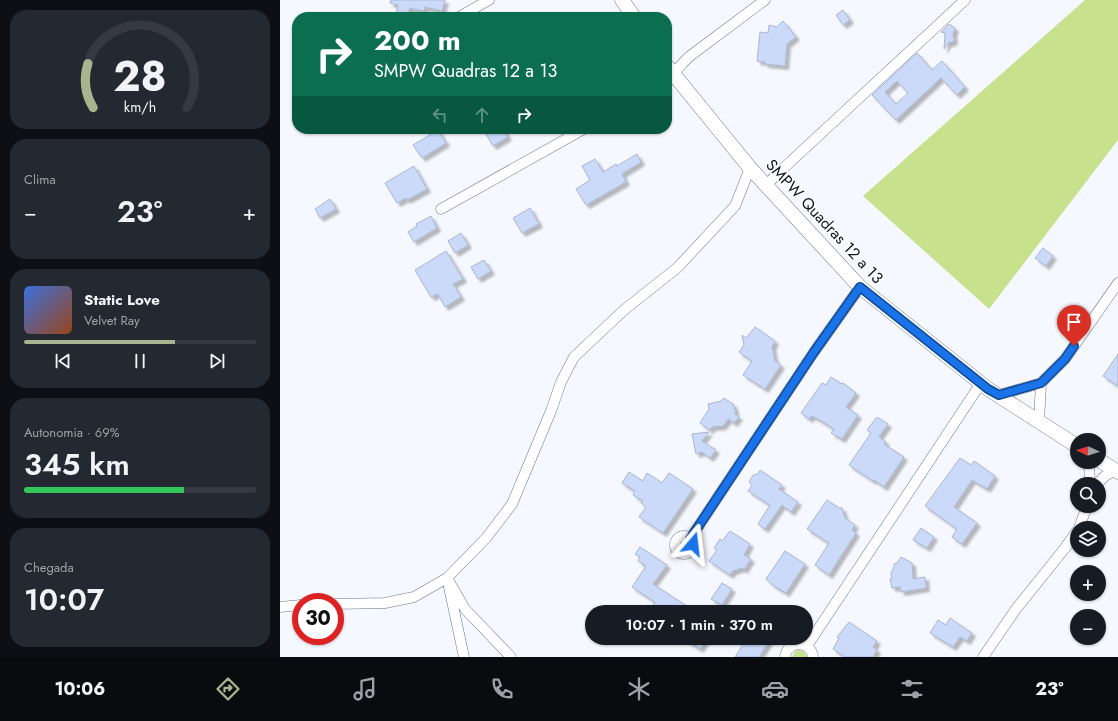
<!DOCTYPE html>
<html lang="pt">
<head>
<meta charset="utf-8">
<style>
	:root { --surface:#171b24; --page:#242831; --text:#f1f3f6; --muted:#9ea1a6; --line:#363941; --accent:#a9b38e }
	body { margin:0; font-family:Jost,sans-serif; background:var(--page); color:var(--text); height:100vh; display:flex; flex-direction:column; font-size:15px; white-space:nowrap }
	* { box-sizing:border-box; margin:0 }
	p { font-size:13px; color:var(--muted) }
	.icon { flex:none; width:22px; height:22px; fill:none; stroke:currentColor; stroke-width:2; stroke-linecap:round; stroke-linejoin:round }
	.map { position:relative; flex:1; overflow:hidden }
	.details { display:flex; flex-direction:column; gap:10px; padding:10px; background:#0d0f14; width:280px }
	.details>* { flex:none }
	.banner { position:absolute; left:12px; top:12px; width:380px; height:122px; border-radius:16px; box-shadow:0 1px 3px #0004; background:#0b6e4f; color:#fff; overflow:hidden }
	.needle { width:26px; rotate:274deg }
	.buttons { position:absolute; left:790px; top:433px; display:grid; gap:8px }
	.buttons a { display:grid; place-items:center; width:36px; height:36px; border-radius:50%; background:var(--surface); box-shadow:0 1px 3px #0004; font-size:20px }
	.speed { position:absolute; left:12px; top:593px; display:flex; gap:8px; font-size:20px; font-weight:700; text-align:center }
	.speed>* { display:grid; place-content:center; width:52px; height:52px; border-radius:50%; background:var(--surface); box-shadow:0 1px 3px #0004; line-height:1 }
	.speed .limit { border:6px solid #d22; background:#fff; color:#111 }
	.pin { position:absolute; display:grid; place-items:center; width:34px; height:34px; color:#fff; margin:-41px -17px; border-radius:50% 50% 50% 0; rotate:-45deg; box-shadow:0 0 4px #0007 }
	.pin .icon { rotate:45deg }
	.me { position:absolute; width:44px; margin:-22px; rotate:17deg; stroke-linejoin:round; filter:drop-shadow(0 0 3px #0008) }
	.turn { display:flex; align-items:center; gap:14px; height:84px; padding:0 16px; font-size:18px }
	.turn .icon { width:52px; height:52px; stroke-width:2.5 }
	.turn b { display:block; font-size:28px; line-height:34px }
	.lanes { display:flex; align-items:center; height:38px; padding:0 16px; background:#0003; justify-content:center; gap:20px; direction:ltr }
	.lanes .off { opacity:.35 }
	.big { font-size:30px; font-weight:600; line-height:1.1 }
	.details .tile { flex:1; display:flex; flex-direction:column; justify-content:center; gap:6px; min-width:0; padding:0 14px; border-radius:16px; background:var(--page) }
	.details .dial { align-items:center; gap:0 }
	.dial svg { height:104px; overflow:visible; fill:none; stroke:var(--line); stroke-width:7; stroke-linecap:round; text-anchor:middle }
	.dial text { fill:var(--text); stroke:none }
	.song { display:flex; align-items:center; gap:12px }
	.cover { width:48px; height:48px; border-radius:6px; background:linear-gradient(135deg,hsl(220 70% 55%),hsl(20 70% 35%)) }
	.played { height:4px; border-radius:2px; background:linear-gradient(90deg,var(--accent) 65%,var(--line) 65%) }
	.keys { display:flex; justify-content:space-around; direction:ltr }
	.heat { display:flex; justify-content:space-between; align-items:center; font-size:22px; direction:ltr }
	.charge { height:6px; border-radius:3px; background:linear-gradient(90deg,#34c759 69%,var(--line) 0) }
	.trip { position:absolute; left:305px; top:605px; width:228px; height:40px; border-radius:20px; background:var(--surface); box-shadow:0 1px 3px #0004; font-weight:600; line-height:40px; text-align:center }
	.dock { display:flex; height:64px; justify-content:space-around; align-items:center; background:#090b0e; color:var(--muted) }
	.dock .icon { width:28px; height:28px }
	.dock .selected { color:var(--accent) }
	.dock b { font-size:18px; color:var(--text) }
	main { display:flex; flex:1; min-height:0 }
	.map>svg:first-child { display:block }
	.green { fill:#c7e18d }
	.building { fill:#ccdaf9; stroke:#a9b5d3; fill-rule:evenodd; filter:url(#shadow) }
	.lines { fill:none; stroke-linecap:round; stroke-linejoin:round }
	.street-casing { stroke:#6a7591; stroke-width:11 }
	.secondary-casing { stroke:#6a7591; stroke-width:15 }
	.street { stroke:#fff; stroke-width:10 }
	.secondary { stroke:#fff; stroke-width:14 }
	.route-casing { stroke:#114b97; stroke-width:10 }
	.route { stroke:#1a73e8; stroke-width:7 }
	.labels { text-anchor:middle; stroke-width:3; stroke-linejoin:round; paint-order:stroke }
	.street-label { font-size:16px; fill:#111520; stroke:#fff }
</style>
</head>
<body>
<main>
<section class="details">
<div class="tile dial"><svg viewBox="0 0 100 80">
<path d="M14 69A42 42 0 1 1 86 69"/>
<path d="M14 69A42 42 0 0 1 10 35" stroke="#a9b38e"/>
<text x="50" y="56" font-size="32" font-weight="700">28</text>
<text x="50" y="72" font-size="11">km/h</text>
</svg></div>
<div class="tile"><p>Clima</p>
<div class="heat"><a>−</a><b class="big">23°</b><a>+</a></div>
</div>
<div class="tile">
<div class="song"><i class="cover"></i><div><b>Static Love</b><p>Velvet Ray</p></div></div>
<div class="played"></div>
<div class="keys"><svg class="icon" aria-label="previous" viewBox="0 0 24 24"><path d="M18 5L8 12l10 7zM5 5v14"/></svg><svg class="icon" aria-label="pause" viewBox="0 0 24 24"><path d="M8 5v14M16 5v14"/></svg><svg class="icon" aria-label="next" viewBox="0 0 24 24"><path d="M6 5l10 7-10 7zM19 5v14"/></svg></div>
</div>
<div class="tile"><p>Autonomia · 69%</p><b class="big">345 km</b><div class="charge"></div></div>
<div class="tile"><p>Chegada</p><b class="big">10:07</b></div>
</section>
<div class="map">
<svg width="838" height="657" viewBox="0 0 838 657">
	<defs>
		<filter id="shadow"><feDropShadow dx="3.5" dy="3.5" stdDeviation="1" flood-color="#0004"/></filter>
	</defs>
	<rect width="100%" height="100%" fill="#f5f8fe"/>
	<path class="green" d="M 805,0 L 838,0 L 838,140 L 709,309 L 583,196 Z
		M 519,650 L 524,651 L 527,657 L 512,657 L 515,651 Z"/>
	<path class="building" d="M 111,0 L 165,0 L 162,11 L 145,7 L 144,11 L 130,8 L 127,17 L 116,14 L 118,5 L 110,3 Z
		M 563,10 L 570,20 L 563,25 L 556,15 Z
		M 503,21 L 516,37 L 507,44 L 505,66 L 485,64 L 485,62 L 477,61 L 480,32 L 488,33 L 489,25 L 497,27 Z
		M 669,24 L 675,28 L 673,34 L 674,40 L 673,42 L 668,43 L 664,49 L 665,33 L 661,32 Z
		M 637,53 L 652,70 L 662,61 L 685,87 L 677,95 L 661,78 L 616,120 L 592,95 ZM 617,81 L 628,93 L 616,104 L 605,92 Z
		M 203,129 L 223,129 L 228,137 L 213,146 Z
		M 158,130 L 166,143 L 142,158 L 133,145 Z
		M 357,154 L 361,162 L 342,174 L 346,182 L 306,205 L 296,189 L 310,180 L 302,166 L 315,159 L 323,172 L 336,164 L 337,166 Z
		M 134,166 L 147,189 L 127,200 L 126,198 L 117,203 L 105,183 Z
		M 50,199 L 56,209 L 40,218 L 35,209 Z
		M 250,208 L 259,224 L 242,233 L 233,218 Z
		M 151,216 L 157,228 L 134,242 L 128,232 L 137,226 L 136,224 Z
		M 181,233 L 188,245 L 175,253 L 168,241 Z
		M 763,248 L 773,256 L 766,266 L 755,258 Z
		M 166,251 L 183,279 L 173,284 L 181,297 L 165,307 L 158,294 L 151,297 L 135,270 Z
		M 204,260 L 211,271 L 198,279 L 191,267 Z
		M 475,327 L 495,341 L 492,347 L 495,361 L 501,365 L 485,389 L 463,375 L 472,361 L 459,352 L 464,345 L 462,335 L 466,338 Z
		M 838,354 L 838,386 L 823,376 Z
		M 551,377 L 562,384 L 563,383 L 576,393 L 566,407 L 578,415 L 562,439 L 551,433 L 554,429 L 538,419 L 532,416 L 529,419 L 521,413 L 542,383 L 546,385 Z
		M 444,398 L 453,404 L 455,410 L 455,414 L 459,417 L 454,423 L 448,419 L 443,426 L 432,427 L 430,430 L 420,423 L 429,409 L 428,404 L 441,401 Z
		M 596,418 L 599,418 L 608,424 L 599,437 L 606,442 L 604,444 L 624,457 L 604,487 L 594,480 L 593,481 L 569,465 L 591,433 L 587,430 Z
		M 429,432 L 422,441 L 436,450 L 430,458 L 422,452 L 416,454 L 412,434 Z
		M 680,458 L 691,465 L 694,461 L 715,476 L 707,489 L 692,480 L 674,507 L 697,523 L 682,544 L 672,537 L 677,529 L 645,506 Z
		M 480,470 L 502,485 L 499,489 L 518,502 L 511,512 L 502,505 L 485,529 L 478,524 L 490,505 L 468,491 L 472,485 L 469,482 L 473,475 L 478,474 Z
		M 349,472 L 363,481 L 367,473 L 382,483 L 389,473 L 413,489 L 383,533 L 359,517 L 366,507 L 361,503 L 363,501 L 353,495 L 355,491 L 342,483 Z
		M 547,500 L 559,508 L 562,508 L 565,518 L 575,525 L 572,530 L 576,533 L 549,575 L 535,565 L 549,543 L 527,529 Z
		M 641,528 L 654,537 L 647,548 L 633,540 Z
		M 450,531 L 470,544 L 464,555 L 471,559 L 464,570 L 462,568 L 453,571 L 450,575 L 429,561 L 437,550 L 434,548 L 440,539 L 442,541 Z
		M 360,547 L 387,565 L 373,584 L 416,612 L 369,612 L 375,602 L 352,587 L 366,566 L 358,561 L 360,557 L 355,554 Z
		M 505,551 L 525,564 L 506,593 L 494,586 L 486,579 Z
		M 621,557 L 632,563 L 633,579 L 645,577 L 646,588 L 621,592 L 620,587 L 612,588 L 610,579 L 612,578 L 611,573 L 614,567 L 614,564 L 617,563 Z
		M 442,583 L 452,589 L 442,605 L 431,599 Z
		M 670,618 L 692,633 L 687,641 L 680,637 L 673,647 L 650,633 L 658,620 L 666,625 Z
		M 569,622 L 597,641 L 593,647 L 597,650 L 593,657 L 565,657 L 553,649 L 559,638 L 557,637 Z
		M 403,638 L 427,638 L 420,649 Z
		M 467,638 L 491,638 L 479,657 L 455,657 Z"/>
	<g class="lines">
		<g class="street-casing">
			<path id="street" d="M 179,17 L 209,0
				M 387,78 C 396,72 402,63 410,56 L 485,0
				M 487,185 L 495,176 L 685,0
				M 161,209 L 304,129
				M 719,395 L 761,383 L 785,359 L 838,283
				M 759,422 L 761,383
				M 809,462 L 810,484
				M 817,484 L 825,476 L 835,470
				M 799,528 L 807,506
				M395 545a9 9 0 1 1 18 0a9 9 0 1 1-18 0Z
				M 410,539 L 534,352 L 580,287
				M 167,578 L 185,609 L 231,657
				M 169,587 L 184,657
				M 55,604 L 105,603 L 134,597 L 167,578 L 207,537 L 232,504 L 271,411 L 281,382 L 294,357 L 344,310 L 397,268 L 455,206 L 470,168
				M 0,607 L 21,605
				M 527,646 L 701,383
				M 505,657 C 507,640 531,640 533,657
				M 703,657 L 736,609 L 785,548 L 797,531"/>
		</g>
		<g class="secondary-casing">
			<path id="secondary" d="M 342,0 L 354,17
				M 387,66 L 470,168 L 580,287 L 708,389 L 797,446
				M 819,460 L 838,472"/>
		</g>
		<use href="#street" class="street"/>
		<use href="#secondary" class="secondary"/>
	</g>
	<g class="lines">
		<g class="route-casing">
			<path id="route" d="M 413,544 L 410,539 L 534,352 L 580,287 L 708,389 L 719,395 L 761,383 L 785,359 L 794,346"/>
		</g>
		<use href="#route" class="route"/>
	</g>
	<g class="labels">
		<g class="street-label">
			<text transform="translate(545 221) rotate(47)" y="6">SMPW Quadras 12 a 13</text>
		</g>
	</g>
</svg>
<div class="buttons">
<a><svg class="needle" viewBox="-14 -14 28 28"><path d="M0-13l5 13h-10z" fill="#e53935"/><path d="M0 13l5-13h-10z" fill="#9ea1a6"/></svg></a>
<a><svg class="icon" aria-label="search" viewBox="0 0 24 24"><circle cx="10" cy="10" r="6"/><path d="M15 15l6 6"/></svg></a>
<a><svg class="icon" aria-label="layers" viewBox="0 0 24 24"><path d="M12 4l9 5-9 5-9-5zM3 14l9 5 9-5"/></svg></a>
<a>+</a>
<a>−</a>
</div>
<div class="speed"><div class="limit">30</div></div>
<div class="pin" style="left:794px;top:346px;background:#d93025"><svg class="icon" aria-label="arrive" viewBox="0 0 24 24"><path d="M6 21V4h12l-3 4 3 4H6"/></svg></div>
<svg class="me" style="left:413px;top:544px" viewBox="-20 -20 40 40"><path d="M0-17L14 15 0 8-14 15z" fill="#1a73e8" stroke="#fff" stroke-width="4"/></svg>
<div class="trip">10:07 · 1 min · 370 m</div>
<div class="banner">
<div class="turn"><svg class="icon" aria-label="right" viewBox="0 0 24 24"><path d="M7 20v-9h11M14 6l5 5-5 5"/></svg><div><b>200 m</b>SMPW Quadras 12 a 13</div></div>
<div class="lanes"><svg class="icon off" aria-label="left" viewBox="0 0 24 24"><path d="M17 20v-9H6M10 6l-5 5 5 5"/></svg><svg class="icon off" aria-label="ahead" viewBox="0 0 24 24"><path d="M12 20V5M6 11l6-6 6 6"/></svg><svg class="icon" aria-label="right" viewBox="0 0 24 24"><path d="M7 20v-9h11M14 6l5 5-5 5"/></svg></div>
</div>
</div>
</main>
<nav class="dock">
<b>10:06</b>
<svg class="icon selected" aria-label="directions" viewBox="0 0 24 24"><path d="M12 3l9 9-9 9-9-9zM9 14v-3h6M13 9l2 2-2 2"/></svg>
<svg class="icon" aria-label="music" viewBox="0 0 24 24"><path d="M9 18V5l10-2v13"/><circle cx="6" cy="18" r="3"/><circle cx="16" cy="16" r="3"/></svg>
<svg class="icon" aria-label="phone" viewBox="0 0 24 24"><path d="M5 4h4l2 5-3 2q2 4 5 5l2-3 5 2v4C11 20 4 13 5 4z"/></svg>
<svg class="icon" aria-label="climate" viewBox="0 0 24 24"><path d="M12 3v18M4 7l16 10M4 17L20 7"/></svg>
<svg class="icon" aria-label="car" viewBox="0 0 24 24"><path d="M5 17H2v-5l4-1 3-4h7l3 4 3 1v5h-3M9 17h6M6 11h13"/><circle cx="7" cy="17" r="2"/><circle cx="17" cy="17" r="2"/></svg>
<svg class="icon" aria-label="filters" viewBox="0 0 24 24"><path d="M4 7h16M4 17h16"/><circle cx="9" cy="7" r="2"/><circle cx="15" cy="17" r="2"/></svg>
<b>23°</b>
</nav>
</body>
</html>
